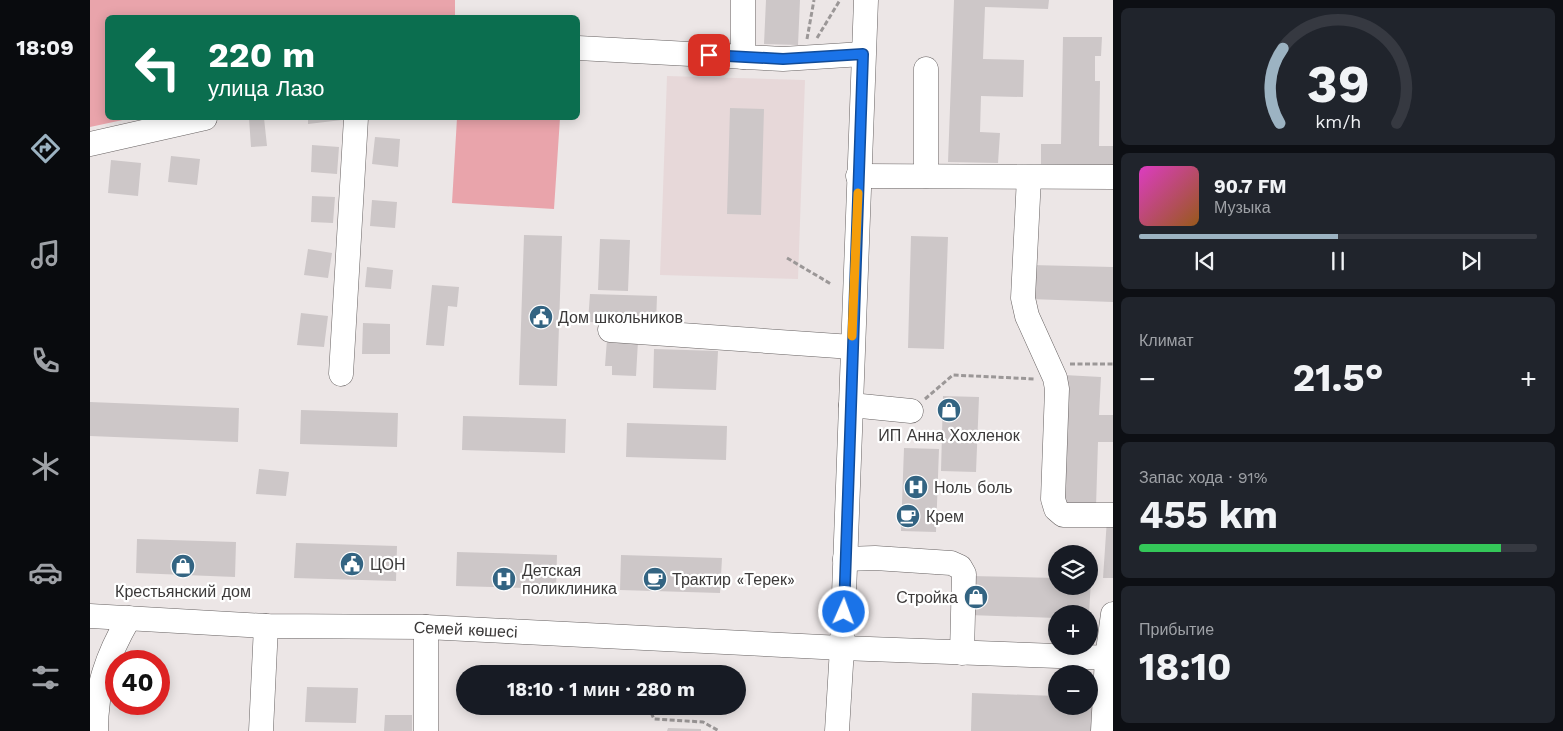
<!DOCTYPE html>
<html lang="ru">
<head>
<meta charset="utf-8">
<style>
	:root { --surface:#171b24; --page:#20242c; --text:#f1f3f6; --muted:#9ea1a6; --line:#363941; --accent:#9cb3c2 }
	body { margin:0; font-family:"Work Sans",sans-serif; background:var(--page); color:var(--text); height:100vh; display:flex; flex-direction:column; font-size:19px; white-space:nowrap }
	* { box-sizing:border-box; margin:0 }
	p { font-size:16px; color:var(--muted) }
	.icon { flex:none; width:28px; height:28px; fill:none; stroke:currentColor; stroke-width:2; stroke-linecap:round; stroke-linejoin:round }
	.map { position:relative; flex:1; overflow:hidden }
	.panel { display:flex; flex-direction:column; gap:8px; padding:8px; background:#0d0f14; width:450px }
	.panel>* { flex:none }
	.guide { position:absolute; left:15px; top:15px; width:475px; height:105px; border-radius:8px; box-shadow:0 2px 12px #0003; background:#0b6e4f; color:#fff; overflow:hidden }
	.tools { position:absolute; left:958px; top:545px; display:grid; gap:10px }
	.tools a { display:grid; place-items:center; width:50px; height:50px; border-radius:50%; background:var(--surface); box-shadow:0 2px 12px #0003; font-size:25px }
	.speed { position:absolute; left:15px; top:650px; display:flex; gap:10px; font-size:25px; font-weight:700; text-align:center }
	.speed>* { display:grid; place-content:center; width:65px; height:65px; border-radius:50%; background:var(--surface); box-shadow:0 2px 12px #0003; line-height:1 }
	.speed .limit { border:8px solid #d22; background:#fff; color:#111 }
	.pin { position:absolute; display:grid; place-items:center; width:42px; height:42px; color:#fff; margin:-21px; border-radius:10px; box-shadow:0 2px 8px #0006 }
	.me { position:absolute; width:55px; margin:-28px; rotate:2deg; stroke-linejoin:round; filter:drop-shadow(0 0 4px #0008) }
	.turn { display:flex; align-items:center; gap:18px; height:105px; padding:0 20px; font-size:22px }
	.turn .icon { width:65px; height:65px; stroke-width:2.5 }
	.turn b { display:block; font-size:35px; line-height:42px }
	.big { font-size:38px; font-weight:700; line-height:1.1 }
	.panel .card { flex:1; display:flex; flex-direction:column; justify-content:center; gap:8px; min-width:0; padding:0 18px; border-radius:8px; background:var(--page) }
	.panel .dial { align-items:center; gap:0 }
	.dial svg { height:130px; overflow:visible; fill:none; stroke:var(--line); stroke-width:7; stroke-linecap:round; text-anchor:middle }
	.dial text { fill:var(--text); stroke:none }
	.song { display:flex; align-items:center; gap:15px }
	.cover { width:60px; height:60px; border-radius:8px; background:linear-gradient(135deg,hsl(310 70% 55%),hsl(30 70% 35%)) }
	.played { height:5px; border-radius:2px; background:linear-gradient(90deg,var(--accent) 50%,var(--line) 50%) }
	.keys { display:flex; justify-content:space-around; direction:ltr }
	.heat { display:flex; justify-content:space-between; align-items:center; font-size:28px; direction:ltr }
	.charge { height:8px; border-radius:4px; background:linear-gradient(90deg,#34c759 91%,var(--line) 0) }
	.trip { position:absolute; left:366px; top:665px; width:290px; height:50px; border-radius:25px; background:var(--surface); box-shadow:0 2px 12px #0003; font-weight:700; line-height:50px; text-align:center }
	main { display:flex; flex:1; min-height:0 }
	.menu { display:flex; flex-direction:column; width:90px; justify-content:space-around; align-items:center; background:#090b0e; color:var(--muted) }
	.menu .icon { width:35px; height:35px }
	.menu .active { color:var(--accent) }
	.menu b { font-size:22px; color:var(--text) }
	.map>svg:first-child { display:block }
	.built { fill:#e7d8d9 }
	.green { fill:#e9a4ab }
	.building { fill:#cdc7c8 }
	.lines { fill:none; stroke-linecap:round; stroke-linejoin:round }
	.minor-casing { stroke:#676262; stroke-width:25 }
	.path { stroke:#9b9797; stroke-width:3; stroke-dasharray:5 2.5; stroke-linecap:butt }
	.minor { stroke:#fff; stroke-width:24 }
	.route-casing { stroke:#114b97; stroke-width:12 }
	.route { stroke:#1a73e8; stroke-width:9 }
	.slow { stroke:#f59e0b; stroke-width:9 }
	.labels { text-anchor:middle; stroke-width:4.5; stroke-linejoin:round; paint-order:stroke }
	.poi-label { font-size:16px; fill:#3c3a3a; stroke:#fff; text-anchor:start }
	.street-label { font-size:16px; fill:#3c3a3a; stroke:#fff }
</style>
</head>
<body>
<main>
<nav class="menu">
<b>18:09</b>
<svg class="icon active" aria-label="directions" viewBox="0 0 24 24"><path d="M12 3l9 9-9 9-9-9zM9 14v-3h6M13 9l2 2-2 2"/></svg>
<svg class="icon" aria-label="music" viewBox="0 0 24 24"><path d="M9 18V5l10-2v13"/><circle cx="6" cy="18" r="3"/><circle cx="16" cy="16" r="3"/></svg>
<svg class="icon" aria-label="phone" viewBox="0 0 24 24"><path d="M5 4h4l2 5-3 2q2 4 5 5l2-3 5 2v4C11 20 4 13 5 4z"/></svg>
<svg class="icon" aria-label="climate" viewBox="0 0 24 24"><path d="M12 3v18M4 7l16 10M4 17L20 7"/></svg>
<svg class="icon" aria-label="car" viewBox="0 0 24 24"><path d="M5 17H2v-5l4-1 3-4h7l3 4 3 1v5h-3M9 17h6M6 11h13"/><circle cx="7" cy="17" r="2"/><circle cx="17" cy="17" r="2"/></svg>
<svg class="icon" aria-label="filters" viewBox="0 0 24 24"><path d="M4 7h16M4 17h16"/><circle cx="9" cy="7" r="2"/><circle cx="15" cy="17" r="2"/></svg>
</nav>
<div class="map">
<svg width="1023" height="731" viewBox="0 0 1023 731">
	<rect width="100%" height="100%" fill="#ece6e6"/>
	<path class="built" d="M 577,76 L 715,80 L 708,279 L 570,275 Z"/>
	<path class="green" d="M 0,0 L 365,0 L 365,17 L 18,18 L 18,118 L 42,118 L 0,127 Z
		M 367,118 L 470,118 L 464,209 L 362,203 Z"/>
	<path class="building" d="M 676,0 L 710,0 L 708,45 L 674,44 Z
		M 864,0 L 959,0 L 958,9 L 895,7 L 893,59 L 934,60 L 933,97 L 891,96 L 890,132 L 910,133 L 908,163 L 858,162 Z
		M 973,37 L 1012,37 L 1011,56 L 1005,56 L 1005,81 L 1010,81 L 1009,146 L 1023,146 L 1023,169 L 951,169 L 951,144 L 971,144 Z
		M 640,108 L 674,109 L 671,215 L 637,214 Z
		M 159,118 L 174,118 L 177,146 L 161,147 Z
		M 218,118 L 251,118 L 252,120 L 218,124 Z
		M 285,137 L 310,139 L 308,167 L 282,164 Z
		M 222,145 L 249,147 L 247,174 L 221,172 Z
		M 81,156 L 110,159 L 107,185 L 78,182 Z
		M 21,160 L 51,163 L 48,196 L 18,193 Z
		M 222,196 L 245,197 L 243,223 L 221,222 Z
		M 282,200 L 307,202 L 305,228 L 280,226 Z
		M 434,235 L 472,236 L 467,386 L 429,385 Z
		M 821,236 L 858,237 L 854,349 L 818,348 Z
		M 510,239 L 540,240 L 538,291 L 508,290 Z
		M 218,249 L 242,253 L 238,278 L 214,275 Z
		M 941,265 L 1023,267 L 1023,302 L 940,299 Z
		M 277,267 L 303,270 L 301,289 L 275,287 Z
		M 342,285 L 369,287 L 367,307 L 358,306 L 354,346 L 336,345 Z
		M 500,294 L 567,296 L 566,324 L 498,322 Z
		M 211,313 L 238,316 L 234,347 L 207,345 Z
		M 273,323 L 300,324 L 300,354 L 272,354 Z
		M 517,339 L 548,341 L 546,376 L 522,375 L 522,366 L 515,366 Z
		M 564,349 L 628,351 L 626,390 L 563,388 Z
		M 974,375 L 1011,377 L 1009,415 L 1023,415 L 1023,442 L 1008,442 L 1006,507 L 970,506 Z
		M 853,396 L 889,397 L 886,472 L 851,471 Z
		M 0,402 L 149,408 L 148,442 L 0,436 Z
		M 211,410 L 308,413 L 307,447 L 210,444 Z
		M 373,416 L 476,419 L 475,453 L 372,450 Z
		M 537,423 L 637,426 L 636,460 L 536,457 Z
		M 814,448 L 849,449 L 846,532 L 811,531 Z
		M 169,469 L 199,472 L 196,496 L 166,494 Z
		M 1017,519 L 1023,520 L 1023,578 L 1013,578 Z
		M 47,539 L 146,542 L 145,577 L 46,573 Z
		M 206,543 L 307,546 L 306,581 L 204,578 Z
		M 367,552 L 467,555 L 466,589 L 366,586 Z
		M 531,555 L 632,558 L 630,593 L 530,590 Z
		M 880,576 L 966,578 L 966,586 L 999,586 L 999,580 L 1001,580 L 999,614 L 966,614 L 966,618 L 879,615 Z
		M 217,687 L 268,688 L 266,723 L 215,722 Z
		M 882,693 L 966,696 L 966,706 L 999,706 L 999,697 L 1003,697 L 1002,731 L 881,731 Z
		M 295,715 L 322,715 L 322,731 L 294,731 Z
		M 578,728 L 611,729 L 611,731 L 577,731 Z"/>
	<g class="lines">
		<g class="minor-casing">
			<g id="minor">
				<path d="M 653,0 L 653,57"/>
				<path d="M 488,48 L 693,59 L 773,54"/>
				<path d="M 836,69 L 836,176"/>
				<path d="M 0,144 L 115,118"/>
				<path d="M 768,176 L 1023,177"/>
				<path d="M 939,177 L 933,298 L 937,316 L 965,378 L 967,389 L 963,499 L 966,509 L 973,515 L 1023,515"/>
				<path d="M 520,330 L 762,347"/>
				<path d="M 251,374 L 266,118"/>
				<path d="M 761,405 L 821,411"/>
				<path d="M 755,559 L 785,558 L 861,563 L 870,567 L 874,574 L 872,653"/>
				<path id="s1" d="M 0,616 L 176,626 L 336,627 L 752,648 L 1023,658"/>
				<path d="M 336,627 L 336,731"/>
				<path d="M 6,731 C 6,687 17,656 39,618"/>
				<path d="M 171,731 L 176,626"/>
				<path d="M 747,731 L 752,648 L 776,0"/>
				<path d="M 1013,731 L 1017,658 L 1023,614"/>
			</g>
		</g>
		<path class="path" d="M 727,38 L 750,0
			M 717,39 L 724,0
			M 697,258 L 741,284
			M 980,364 L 1023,364
			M 835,399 L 863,375 L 945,379
			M 558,706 L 564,719 L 613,722 L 629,731"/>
		<use href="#minor" class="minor"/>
	</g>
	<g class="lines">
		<g class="route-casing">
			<path id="route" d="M 619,55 L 693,59 L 773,54 L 754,612"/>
		</g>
		<use href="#route" class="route"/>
		<path class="slow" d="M 762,336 L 768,193"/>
	</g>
	<defs>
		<g id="civic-disc" transform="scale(1.25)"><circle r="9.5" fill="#336482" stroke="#fff"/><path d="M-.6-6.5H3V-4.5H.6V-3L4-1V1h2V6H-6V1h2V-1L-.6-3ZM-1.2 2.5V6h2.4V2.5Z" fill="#fff"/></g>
		<g id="shop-disc" transform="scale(1.25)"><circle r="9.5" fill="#336482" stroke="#fff"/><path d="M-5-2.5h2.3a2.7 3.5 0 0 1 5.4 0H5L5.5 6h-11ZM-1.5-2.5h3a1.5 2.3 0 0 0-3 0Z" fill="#fff"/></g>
		<g id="hospital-disc" transform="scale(1.25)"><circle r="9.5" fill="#336482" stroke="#fff"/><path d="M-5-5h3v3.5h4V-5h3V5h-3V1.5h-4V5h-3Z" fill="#fff"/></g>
		<g id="cafe-disc" transform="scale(1.25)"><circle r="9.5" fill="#336482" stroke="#fff"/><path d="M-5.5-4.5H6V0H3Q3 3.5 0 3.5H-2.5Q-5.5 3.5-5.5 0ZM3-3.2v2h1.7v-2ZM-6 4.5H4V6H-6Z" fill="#fff"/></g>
	</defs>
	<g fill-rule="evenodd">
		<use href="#civic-disc" x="451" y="317"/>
		<use href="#shop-disc" x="859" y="410"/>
		<use href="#hospital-disc" x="826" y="487"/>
		<use href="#cafe-disc" x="818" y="516"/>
		<use href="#civic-disc" x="262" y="564"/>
		<use href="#shop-disc" x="93" y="566"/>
		<use href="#hospital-disc" x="414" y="579"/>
		<use href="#cafe-disc" x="565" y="579"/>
		<use href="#shop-disc" x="886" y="597"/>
	</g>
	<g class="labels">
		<g class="poi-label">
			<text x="468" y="323">Дом школьников</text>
			<text x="859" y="441" text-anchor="middle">ИП Анна Хохленок</text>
			<text x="844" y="493">Ноль боль</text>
			<text x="836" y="522">Крем</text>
			<text x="280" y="570">ЦОН</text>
			<text x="432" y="576">Детская<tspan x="432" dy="18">поликлиника</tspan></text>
			<text x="582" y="585">Трактир «Терек»</text>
			<text x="93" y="597" text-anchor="middle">Крестьянский дом</text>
			<text x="868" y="603" text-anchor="end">Стройка</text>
		</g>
		<g class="street-label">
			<text dy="6" stroke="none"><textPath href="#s1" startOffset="376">Семей көшесі</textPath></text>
		</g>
	</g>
</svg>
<div class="tools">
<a><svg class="icon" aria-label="layers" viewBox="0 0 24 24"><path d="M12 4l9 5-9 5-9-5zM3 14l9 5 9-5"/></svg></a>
<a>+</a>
<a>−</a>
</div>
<div class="speed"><div class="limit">40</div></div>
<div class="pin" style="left:619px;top:55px;background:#d93025"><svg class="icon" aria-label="arrive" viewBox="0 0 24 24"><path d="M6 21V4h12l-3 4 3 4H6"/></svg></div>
<svg class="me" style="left:754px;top:612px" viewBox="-20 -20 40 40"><circle r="17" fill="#1a73e8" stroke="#fff" stroke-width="3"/><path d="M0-11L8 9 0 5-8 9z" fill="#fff"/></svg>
<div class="trip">18:10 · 1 мин · 280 m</div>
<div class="guide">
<div class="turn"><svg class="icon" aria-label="left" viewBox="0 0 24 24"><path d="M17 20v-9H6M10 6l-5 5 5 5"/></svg><div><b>220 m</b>улица Лазо</div></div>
</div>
</div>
<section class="panel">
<div class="card dial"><svg viewBox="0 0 100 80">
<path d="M14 69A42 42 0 1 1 86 69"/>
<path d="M14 69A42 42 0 0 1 16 23" stroke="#9cb3c2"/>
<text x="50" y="56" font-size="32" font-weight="700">39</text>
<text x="50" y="72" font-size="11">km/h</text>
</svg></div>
<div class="card">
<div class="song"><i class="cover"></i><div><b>90.7 FM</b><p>Музыка</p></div></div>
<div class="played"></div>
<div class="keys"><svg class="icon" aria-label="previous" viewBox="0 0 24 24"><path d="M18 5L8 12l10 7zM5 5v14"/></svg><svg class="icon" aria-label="pause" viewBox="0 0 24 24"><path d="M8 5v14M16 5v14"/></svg><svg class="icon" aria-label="next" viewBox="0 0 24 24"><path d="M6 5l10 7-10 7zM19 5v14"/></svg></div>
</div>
<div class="card"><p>Климат</p>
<div class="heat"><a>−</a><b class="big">21.5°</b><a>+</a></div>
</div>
<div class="card"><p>Запас хода · 91%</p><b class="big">455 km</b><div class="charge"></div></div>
<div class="card"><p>Прибытие</p><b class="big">18:10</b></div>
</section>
</main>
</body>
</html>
